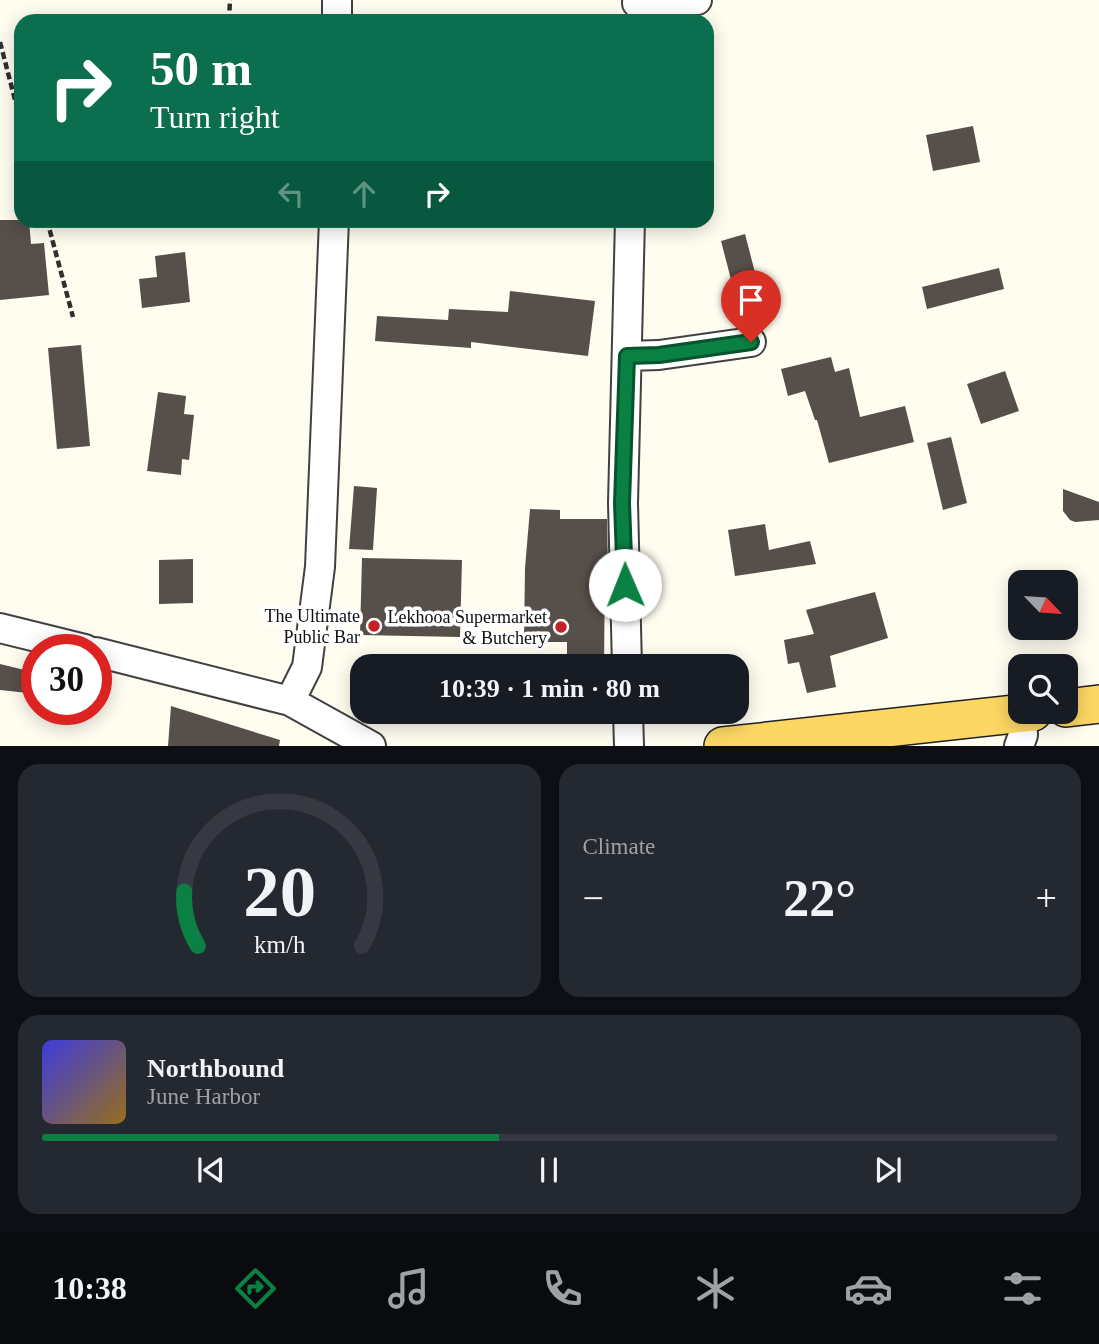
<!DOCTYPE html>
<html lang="en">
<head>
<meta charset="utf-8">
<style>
	:root { --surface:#171b24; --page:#242831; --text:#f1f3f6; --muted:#9ea1a6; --line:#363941; --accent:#0b8043 }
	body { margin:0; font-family:"Times New Roman",serif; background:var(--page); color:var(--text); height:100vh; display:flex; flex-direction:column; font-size:26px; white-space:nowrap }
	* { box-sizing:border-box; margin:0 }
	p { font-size:23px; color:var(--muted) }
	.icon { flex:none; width:38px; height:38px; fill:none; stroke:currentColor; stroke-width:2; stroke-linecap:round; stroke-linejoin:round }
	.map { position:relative; height:746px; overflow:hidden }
	.side { display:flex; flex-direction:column; gap:18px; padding:18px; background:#0d0f14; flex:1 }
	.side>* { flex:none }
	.banner { position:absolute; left:14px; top:14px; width:700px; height:214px; border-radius:21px; box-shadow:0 4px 18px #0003; background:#0b6e4f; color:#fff; overflow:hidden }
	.needle { width:46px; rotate:115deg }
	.tools { position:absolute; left:1008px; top:570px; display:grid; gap:14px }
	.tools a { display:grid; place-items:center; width:70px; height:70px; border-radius:14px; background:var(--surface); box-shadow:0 4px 18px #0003; font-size:35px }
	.speed { position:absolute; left:21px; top:634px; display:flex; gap:14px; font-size:35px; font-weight:700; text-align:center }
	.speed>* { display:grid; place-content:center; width:91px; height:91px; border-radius:50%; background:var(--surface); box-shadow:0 4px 18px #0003; line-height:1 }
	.speed .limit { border:10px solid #d22; background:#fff; color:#111 }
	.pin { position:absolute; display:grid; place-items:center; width:60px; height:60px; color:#fff; margin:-72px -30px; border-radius:50% 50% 50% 0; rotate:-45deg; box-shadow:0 0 7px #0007 }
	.pin .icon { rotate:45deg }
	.me { position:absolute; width:77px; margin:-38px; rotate:359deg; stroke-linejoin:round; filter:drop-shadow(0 0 5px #0008) }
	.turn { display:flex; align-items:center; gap:24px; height:147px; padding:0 21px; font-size:32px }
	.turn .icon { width:91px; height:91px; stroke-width:2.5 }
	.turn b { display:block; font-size:49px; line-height:60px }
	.lanes { display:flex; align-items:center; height:66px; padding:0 21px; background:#0003; justify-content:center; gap:35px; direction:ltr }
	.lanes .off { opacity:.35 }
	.big { font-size:52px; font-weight:600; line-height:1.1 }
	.side .tile { flex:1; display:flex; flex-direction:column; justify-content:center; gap:10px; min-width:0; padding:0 24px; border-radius:21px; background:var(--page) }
	.side .dial { align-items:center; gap:0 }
	.dial svg { height:182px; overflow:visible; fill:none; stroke:var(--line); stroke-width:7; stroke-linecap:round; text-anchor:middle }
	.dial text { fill:var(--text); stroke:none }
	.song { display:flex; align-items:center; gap:21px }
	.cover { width:84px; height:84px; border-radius:10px; background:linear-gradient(135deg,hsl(240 70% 55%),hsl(40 70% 35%)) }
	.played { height:7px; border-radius:4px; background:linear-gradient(90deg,var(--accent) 45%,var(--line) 45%) }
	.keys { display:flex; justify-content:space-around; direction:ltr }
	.heat { display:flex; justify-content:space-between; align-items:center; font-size:38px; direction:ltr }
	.side .tiles { flex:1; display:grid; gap:18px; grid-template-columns:1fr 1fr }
	.tile:last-child { grid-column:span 2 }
	.trip { position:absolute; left:350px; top:654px; width:399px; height:70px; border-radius:21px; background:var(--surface); box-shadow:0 4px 18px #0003; font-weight:600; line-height:70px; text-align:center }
	.tabs { display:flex; height:112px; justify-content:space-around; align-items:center; background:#090b0e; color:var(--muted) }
	.tabs .icon { width:49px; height:49px }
	.tabs .on { color:var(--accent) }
	.tabs b { font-size:32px; color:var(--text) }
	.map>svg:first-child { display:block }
	.building { fill:#574f4a }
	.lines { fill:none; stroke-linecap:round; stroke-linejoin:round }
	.minor-casing { stroke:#414141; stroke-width:32 }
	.major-casing { stroke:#1f1f1f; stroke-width:40 }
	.path { stroke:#303030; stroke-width:4.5; stroke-dasharray:7 3.5; stroke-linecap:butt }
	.minor { stroke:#fff; stroke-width:28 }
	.major { stroke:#fcd763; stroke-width:37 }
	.route-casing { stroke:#07532c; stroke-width:18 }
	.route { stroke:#0b8043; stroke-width:12 }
	.poi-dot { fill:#c32229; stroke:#fff; stroke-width:2.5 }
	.labels { text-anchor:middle; stroke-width:7; stroke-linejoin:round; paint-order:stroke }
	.poi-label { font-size:18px; fill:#0e0e0e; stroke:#fff; text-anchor:end }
</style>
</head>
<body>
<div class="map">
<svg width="1099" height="746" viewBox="0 0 1099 746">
	<rect width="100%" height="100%" fill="#fffcf0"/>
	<path class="building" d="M 973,126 L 980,162 L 933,171 L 926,135 Z
		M 0,220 L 29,220 L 31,244 L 44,243 L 49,295 L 0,300 Z
		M 745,234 L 765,311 L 741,318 L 721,241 Z
		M 185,252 L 190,302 L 142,308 L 139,279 L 157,277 L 155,256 Z
		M 999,268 L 1004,289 L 927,309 L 922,287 Z
		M 510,291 L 595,301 L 588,356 L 471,342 L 471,348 L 375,341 L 377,316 L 448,320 L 449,309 L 508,312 Z
		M 81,345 L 90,446 L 57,449 L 48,348 Z
		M 831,357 L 835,372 L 849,368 L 860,417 L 905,406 L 914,442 L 829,463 L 817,420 L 815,420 L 805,391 L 788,396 L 781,369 Z
		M 1005,371 L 1019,411 L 981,424 L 967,384 Z
		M 158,392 L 186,396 L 184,414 L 194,415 L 189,460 L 182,459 L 181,475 L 147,471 Z
		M 951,437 L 967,503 L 943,510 L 927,443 Z
		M 354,486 L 377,488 L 373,550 L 349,549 Z
		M 1063,489 L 1099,502 L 1099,520 L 1075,522 L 1070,520 L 1063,511 Z
		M 530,509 L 560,510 L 560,519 L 607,519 L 608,566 L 605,566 L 604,667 L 567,667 L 567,642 L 524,642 L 525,568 Z
		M 765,524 L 769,550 L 810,541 L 816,564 L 735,576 L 728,530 Z
		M 362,558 L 462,560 L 460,637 L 360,635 Z
		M 193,559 L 193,603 L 159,604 L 159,560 Z
		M 875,592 L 888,638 L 830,656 L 836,687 L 807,693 L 799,662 L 788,664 L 784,640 L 814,634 L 806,610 Z
		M 0,664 L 37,673 L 37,694 L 0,690 Z
		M 171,706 L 280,740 L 279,746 L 168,746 Z"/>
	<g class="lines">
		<g class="minor-casing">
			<path id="minor" d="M 637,3 L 697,0
				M 337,21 L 337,0
				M 627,356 L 659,355 L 751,342
				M 0,628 L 85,649
				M 96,652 L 290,701 L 371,746
				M 627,667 L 623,503 L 630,220
				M 290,701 L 307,667 L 320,567 L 334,220
				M 628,712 L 629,746
				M 1019,746 L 1023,735 L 1022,714"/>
		</g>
		<g class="major-casing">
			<path id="major" d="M 1066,708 L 1099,704
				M 723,746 L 1033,712"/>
		</g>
		<path class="path" d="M 229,21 L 230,0
			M 0,42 L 21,123
			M 47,220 L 73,317"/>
		<use href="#minor" class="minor"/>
		<use href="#major" class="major"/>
	</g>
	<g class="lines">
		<g class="route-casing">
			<path id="route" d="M 625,585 L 622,503 L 627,356 L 659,355 L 751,342"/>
		</g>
		<use href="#route" class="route"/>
	</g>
	<g class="poi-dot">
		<circle cx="374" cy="626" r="7"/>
		<circle cx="561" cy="627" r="7"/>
	</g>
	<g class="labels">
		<g class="poi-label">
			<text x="360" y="622">The Ultimate<tspan x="360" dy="21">Public Bar</tspan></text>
			<text x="547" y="623">Lekhooa Supermarket<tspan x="547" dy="21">&amp; Butchery</tspan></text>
		</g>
	</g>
</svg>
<div class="tools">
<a><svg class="needle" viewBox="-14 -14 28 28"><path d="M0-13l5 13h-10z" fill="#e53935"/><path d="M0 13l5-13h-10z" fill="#9ea1a6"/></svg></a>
<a><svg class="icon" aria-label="search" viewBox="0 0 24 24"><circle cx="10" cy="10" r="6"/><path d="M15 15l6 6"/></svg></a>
</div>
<div class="speed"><div class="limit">30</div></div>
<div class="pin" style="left:751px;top:342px;background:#d93025"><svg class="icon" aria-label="arrive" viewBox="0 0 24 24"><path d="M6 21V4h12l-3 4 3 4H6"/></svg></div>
<svg class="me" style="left:625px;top:585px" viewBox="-20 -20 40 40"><circle r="19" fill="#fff"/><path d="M0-13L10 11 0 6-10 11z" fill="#0b8043"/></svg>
<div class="trip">10:39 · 1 min · 80 m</div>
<div class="banner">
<div class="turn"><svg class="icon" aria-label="right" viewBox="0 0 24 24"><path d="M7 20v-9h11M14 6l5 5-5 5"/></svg><div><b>50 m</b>Turn right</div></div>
<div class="lanes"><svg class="icon off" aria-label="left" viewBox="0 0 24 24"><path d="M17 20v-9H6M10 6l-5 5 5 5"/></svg><svg class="icon off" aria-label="ahead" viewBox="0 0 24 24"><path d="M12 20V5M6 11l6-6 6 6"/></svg><svg class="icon" aria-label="right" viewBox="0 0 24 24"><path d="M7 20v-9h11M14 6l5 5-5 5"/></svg></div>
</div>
</div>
<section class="side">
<div class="tiles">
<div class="tile dial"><svg viewBox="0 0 100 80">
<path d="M14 69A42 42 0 1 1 86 69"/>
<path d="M14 69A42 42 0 0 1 8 45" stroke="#0b8043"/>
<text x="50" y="56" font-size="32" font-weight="700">20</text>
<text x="50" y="72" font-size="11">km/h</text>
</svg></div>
<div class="tile"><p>Climate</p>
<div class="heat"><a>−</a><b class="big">22°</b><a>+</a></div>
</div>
<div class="tile">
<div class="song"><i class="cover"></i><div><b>Northbound</b><p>June Harbor</p></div></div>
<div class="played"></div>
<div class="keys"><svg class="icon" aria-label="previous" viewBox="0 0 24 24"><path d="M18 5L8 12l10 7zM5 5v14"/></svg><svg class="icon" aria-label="pause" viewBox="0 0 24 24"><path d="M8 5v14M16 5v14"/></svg><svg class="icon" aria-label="next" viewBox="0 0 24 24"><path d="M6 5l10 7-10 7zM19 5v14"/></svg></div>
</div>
</div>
</section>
<nav class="tabs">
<b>10:38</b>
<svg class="icon on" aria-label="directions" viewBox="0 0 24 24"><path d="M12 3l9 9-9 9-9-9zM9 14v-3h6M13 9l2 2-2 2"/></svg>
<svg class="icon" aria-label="music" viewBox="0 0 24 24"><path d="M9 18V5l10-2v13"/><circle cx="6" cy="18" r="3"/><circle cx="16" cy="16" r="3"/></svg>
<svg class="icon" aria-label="phone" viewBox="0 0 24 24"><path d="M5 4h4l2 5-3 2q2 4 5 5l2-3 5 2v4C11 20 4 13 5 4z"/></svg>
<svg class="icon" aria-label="climate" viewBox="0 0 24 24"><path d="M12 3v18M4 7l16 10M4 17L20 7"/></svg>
<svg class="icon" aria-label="car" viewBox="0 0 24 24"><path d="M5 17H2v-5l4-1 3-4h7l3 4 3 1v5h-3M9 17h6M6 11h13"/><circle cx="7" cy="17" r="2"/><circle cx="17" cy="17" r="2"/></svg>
<svg class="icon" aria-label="filters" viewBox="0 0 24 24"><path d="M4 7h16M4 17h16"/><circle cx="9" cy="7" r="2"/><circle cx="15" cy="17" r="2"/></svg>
</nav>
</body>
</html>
